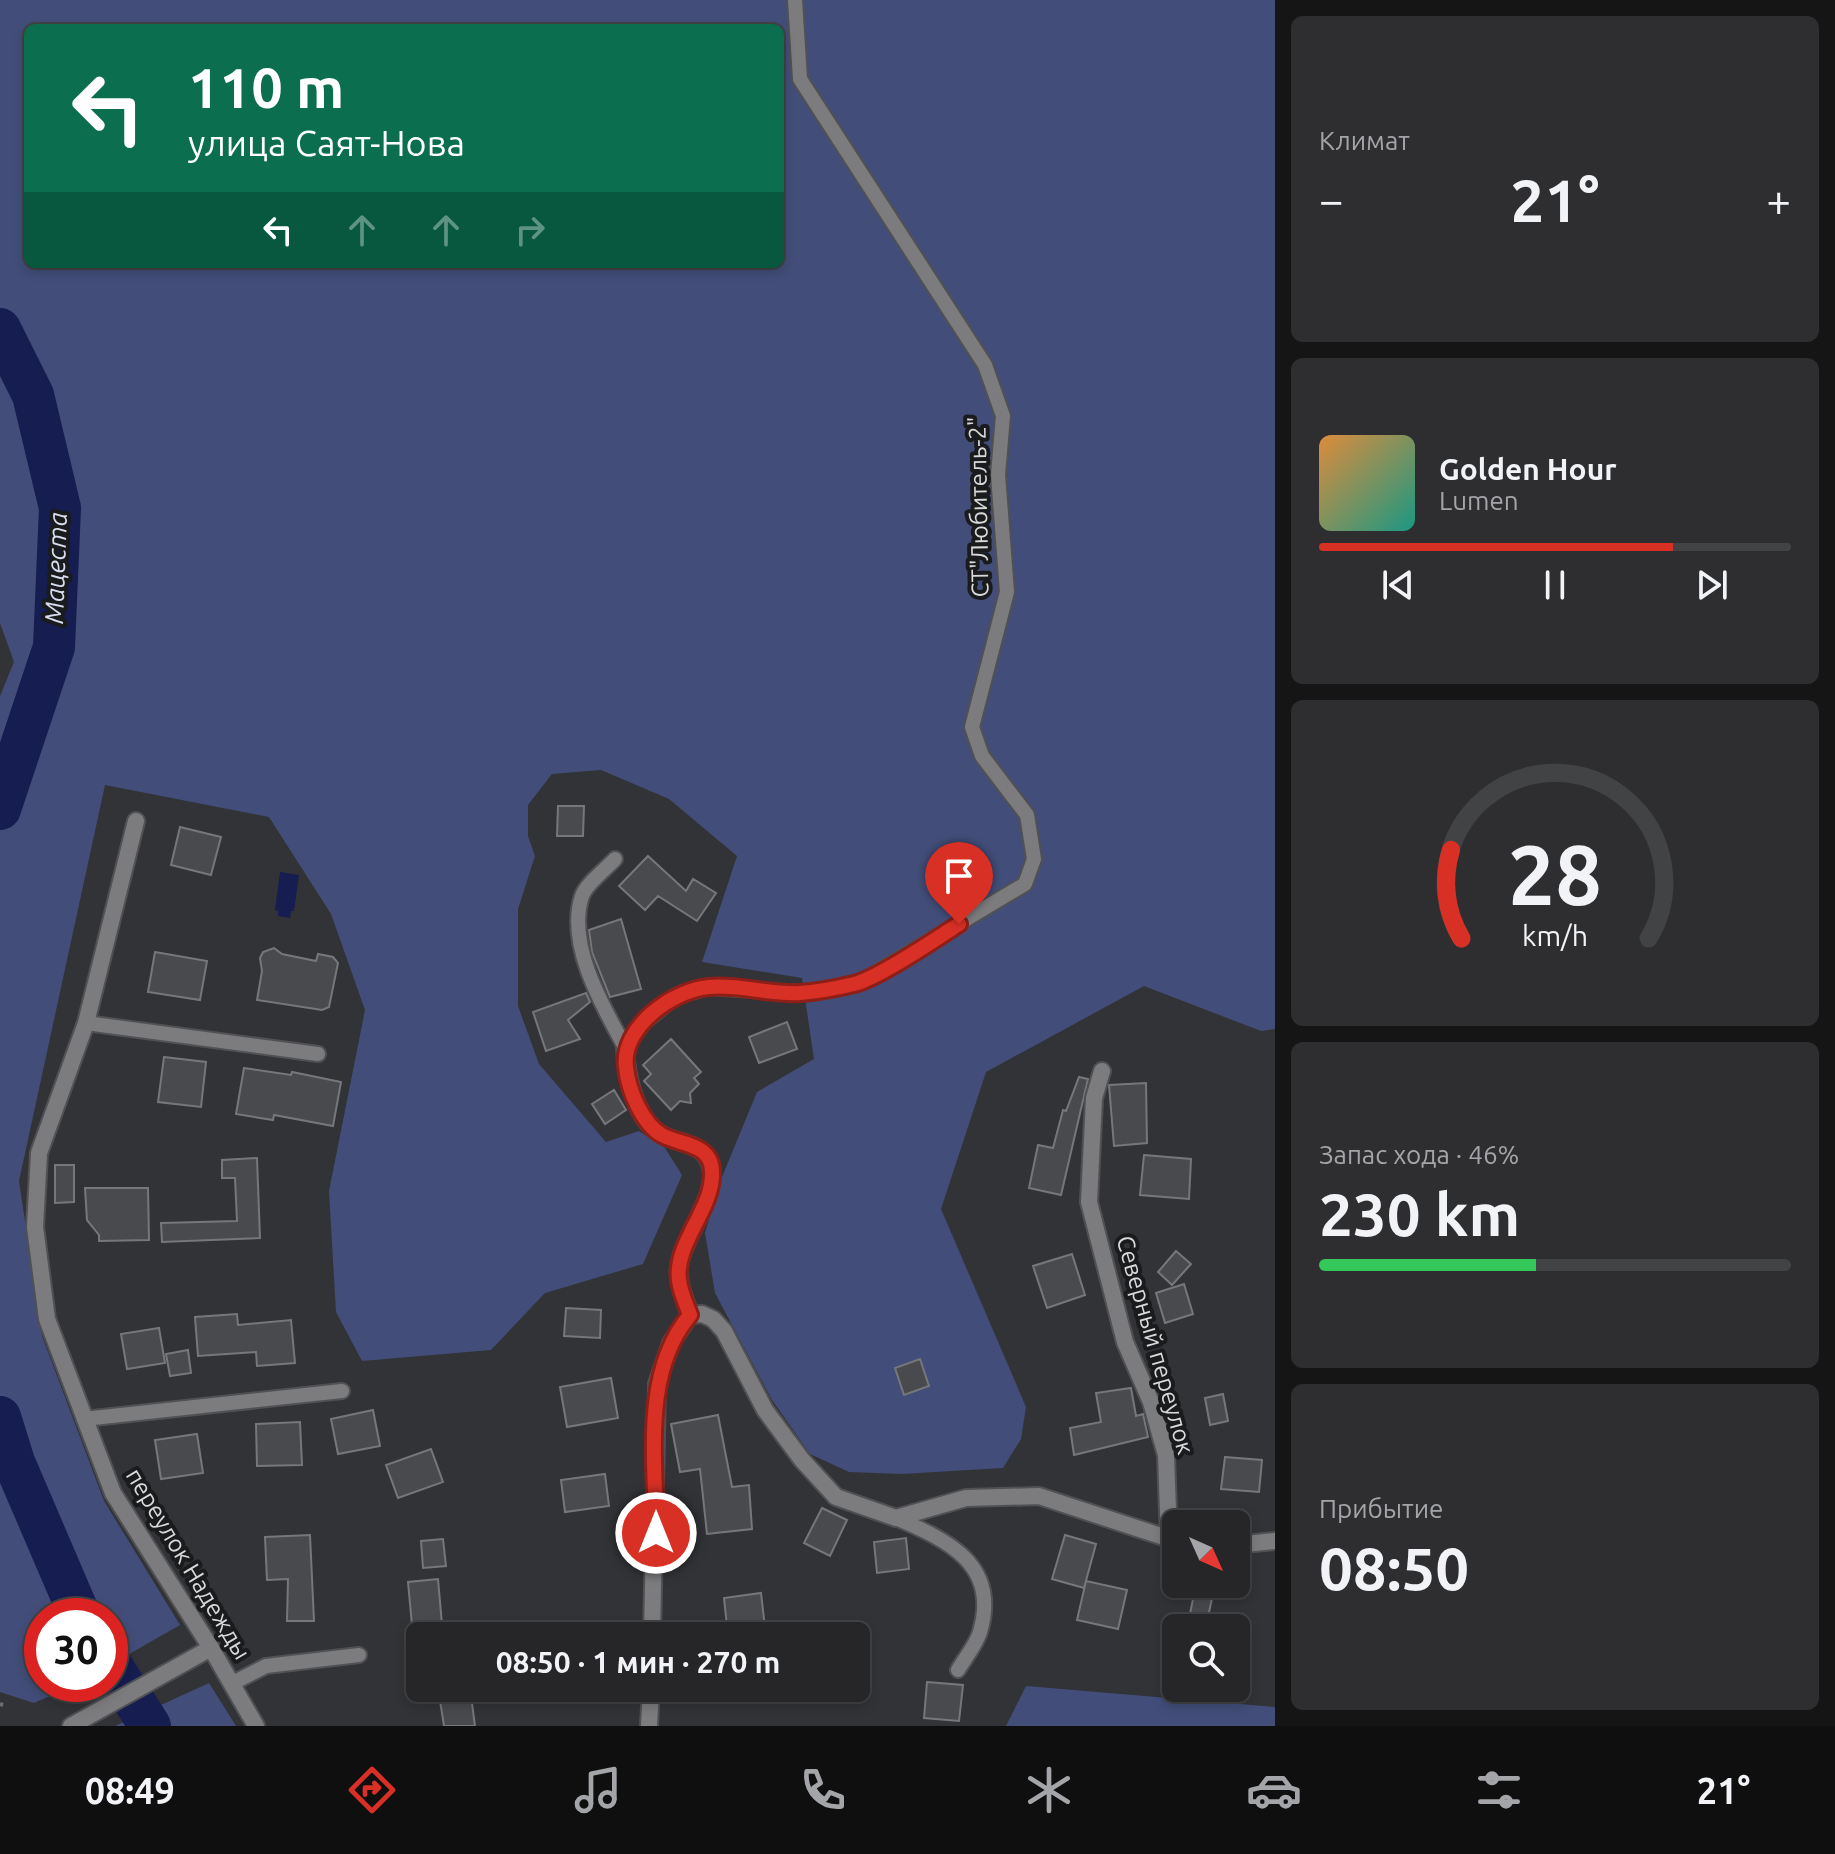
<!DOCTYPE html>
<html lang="ru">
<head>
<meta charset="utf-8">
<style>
	:root { --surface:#262628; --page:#2e2e30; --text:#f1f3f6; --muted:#a4a5a8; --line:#424345; --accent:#d93025 }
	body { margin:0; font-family:Ubuntu,sans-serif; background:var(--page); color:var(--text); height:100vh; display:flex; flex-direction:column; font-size:30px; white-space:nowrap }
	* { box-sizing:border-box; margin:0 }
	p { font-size:26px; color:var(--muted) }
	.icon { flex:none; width:44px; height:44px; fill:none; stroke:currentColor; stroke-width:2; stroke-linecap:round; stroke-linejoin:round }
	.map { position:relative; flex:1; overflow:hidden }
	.panel { display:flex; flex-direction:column; gap:16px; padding:16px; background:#151516; width:560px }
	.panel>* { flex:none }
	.guide { position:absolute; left:24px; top:24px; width:760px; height:244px; border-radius:12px; box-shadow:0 4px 12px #0003,0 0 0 2px var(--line); background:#0b6e4f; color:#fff; overflow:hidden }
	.needle { width:52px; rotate:135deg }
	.buttons { position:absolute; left:1162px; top:1510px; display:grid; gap:16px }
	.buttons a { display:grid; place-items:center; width:88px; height:88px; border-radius:12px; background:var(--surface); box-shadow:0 4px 12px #0003,0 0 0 2px var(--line); font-size:40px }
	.speed { position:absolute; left:24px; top:1598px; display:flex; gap:16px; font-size:40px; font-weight:700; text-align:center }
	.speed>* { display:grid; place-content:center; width:104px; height:104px; border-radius:50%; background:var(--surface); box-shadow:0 4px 12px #0003,0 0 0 2px var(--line); line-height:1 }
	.speed .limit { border:12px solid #d22; background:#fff; color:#111 }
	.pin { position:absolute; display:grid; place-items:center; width:68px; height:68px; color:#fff; margin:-82px -34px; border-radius:50% 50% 50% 0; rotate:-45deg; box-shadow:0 0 8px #0007 }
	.pin .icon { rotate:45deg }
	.me { position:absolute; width:88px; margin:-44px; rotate:0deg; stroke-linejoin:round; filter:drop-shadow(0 0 6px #0008) }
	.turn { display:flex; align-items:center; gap:28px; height:168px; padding:0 32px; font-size:36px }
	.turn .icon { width:104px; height:104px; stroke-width:2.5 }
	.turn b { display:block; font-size:56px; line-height:68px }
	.lanes { display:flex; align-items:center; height:76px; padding:0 32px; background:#0003; justify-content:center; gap:40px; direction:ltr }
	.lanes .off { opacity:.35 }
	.big { font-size:60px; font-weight:700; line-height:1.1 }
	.panel .widget { flex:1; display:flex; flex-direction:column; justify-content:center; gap:12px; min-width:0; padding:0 28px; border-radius:12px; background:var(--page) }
	.panel .dial { align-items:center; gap:0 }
	.dial svg { height:208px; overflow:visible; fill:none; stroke:var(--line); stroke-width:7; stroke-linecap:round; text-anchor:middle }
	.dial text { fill:var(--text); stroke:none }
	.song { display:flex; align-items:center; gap:24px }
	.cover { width:96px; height:96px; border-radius:12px; background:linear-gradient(135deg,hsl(30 70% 55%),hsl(170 70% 35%)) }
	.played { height:8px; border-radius:4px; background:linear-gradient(90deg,var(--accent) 75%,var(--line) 75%) }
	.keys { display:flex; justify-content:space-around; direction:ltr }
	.heat { display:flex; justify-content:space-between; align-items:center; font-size:44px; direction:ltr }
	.charge { height:12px; border-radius:6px; background:linear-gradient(90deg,#34c759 46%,var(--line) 0) }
	.trip { position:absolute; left:406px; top:1622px; width:464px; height:80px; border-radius:12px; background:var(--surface); box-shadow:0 4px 12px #0003,0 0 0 2px var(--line); font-weight:700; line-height:80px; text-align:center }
	.dock { display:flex; height:128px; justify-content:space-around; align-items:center; background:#0f0f10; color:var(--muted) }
	.dock .icon { width:56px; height:56px }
	.dock .active { color:var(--accent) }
	.dock b { font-size:36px; color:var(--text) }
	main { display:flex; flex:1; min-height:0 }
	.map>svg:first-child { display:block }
	.green { fill:#424e79; fill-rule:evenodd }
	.water { fill:#151d51 }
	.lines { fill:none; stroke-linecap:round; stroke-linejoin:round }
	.river { stroke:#151d51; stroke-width:42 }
	.building { fill:#494a4e; stroke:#76777b; stroke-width:2 }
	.service-casing { stroke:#505154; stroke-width:18 }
	.minor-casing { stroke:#505154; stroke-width:20 }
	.path { stroke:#6d6e70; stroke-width:4; stroke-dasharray:4 6; stroke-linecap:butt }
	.service { stroke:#7c7c7e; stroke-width:14 }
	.minor { stroke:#7c7c7e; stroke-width:16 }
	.route-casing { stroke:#8d1f18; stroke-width:20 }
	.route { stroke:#d93025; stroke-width:14 }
	.labels { text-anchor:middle; stroke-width:8; stroke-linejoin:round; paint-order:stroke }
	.street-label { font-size:24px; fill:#d8d9db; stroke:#1a1b1c }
	.water-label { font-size:26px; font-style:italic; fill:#d7ddee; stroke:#1a1b1c }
</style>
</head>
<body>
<main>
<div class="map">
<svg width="1275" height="1726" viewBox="0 0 1275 1726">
	<rect width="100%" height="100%" fill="#323336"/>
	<path class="green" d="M 0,0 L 1275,0 L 1275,1029 L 1261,1031 L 1144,986 L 986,1072 L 941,1209 L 1026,1407 L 1021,1439 L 1003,1468 L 902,1474 L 849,1472 L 810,1454 L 772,1400 L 715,1293 L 705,1233 L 722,1177 L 757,1092 L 814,1059 L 802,978 L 702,962 L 737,856 L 669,799 L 601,770 L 552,774 L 528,805 L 528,836 L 535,856 L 518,909 L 518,1006 L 539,1064 L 606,1142 L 639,1131 L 665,1148 L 682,1175 L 643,1264 L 545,1293 L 491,1350 L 362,1361 L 336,1312 L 329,1191 L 365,1010 L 331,914 L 269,817 L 105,785 L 19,1181 L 42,1336 L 104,1501 L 180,1625 L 110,1665 L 110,1616 L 42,1616 L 42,1684 L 78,1684 L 34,1703 L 0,1692 L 0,696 L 14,662 L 0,623 ZM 28,28 L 780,28 L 780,264 L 28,264 Z
		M 209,1683 L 236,1726 L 115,1726 Z
		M 1026,1686 L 1275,1707 L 1275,1726 L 1006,1726 Z"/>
	<path class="water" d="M 280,872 L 299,875 L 294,911 L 291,911 L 290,918 L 278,916 L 278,911 L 275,910 Z"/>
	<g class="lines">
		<path class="river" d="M 0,329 L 33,395 L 60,508 L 54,647 L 0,809
			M 0,1417 L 14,1462 L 80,1616
			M 110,1663 L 150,1726"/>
	</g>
	<path class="building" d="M 558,806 L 584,806 L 583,836 L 557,836 Z
		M 180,827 L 221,837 L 211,875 L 171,865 Z
		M 648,856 L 686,891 L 693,879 L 716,893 L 697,921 L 658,896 L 645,910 L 619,886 Z
		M 621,919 L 641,989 L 610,997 L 592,952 L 589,930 Z
		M 274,948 L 282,954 L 316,961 L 318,954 L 333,957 L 338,963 L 329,1007 L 322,1010 L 257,1000 L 262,971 L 260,958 L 263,952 Z
		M 155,952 L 207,961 L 200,1000 L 148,992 Z
		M 586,993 L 590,1002 L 568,1020 L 580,1039 L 546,1051 L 533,1012 Z
		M 787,1022 L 797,1049 L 759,1063 L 749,1037 Z
		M 671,1039 L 701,1072 L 694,1078 L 699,1084 L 690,1093 L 691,1103 L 680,1101 L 671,1110 L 644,1081 L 651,1074 L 643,1065 Z
		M 164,1057 L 206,1062 L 201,1107 L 158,1102 Z
		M 244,1068 L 291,1075 L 292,1072 L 341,1082 L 333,1126 L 274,1115 L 273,1120 L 236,1114 Z
		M 1079,1077 L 1088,1079 L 1061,1195 L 1029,1188 L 1038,1145 L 1053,1148 L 1063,1110 L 1066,1111 Z
		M 1146,1083 L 1147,1143 L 1114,1146 L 1109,1085 Z
		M 614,1090 L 626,1110 L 605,1124 L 592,1104 Z
		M 1144,1155 L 1191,1159 L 1189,1199 L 1140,1195 Z
		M 257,1158 L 260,1238 L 162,1242 L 161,1223 L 237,1221 L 235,1178 L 222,1178 L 222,1160 Z
		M 55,1165 L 74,1165 L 74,1202 L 55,1203 Z
		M 85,1188 L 148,1188 L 149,1240 L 99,1241 L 99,1235 L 87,1220 Z
		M 1176,1251 L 1191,1264 L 1172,1285 L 1158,1272 Z
		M 1072,1254 L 1085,1295 L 1047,1308 L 1033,1266 Z
		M 1184,1284 L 1193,1314 L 1165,1323 L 1156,1293 Z
		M 566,1308 L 601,1310 L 600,1338 L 564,1336 Z
		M 237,1314 L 238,1325 L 291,1320 L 295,1363 L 257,1366 L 256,1352 L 198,1356 L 195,1317 Z
		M 159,1328 L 165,1363 L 127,1369 L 121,1334 Z
		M 188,1350 L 191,1373 L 170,1376 L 166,1354 Z
		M 920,1359 L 929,1386 L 904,1395 L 895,1368 Z
		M 611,1378 L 618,1418 L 567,1427 L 560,1387 Z
		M 1131,1388 L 1136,1416 L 1143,1414 L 1148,1437 L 1074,1455 L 1070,1428 L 1101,1422 L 1096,1393 Z
		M 1223,1394 L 1228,1421 L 1210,1425 L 1205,1398 Z
		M 373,1410 L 380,1446 L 338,1454 L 331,1419 Z
		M 718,1415 L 732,1487 L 749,1485 L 752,1529 L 707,1534 L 700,1469 L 680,1472 L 671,1424 Z
		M 300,1422 L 302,1465 L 257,1466 L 256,1424 Z
		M 197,1434 L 203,1473 L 161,1479 L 155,1440 Z
		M 431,1449 L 443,1482 L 398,1498 L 386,1465 Z
		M 1225,1457 L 1262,1460 L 1259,1492 L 1221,1489 Z
		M 605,1474 L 609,1506 L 565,1512 L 561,1480 Z
		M 822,1508 L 847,1520 L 830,1556 L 804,1543 Z
		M 310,1535 L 314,1621 L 287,1621 L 288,1579 L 267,1580 L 265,1537 Z
		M 1065,1535 L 1096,1544 L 1084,1588 L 1052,1579 Z
		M 906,1538 L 909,1569 L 877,1573 L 874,1542 Z
		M 443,1539 L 446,1566 L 423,1568 L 421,1541 Z
		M 438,1579 L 443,1636 L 413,1636 L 408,1582 Z
		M 1086,1581 L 1127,1590 L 1118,1629 L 1077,1620 Z
		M 1196,1584 L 1215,1584 L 1208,1617 L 1190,1614 Z
		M 761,1593 L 766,1636 L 728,1636 L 724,1598 Z
		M 927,1682 L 963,1685 L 959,1721 L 924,1718 Z
		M 438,1688 L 470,1688 L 475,1726 L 444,1726 Z"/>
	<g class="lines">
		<g class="service-casing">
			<path id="service" d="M 615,859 C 606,869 586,884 582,896 C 566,944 603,1007 625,1047 L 644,1022 L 676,996 L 709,987 L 800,993 L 858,984 L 1025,884 L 1034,859 L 1027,815 L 982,756 L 972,727 L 1007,592 L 998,475 L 1003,416 L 985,365 L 800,79 L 795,0
				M 86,1023 L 318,1054
				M 84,1419 L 342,1391
				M 896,1518 C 947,1540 1000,1564 980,1632 C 976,1645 965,1658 958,1670
				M 231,1684 L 266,1666 L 359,1655"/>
		</g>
		<g class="minor-casing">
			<path id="minor" d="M 136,821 L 86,1023 L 39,1153 L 35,1227 L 47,1319 L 113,1493 L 211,1648 L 256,1726
				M 625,1047 C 626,1075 635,1120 662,1135 C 681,1145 705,1142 711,1167 C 718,1198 682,1237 679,1267 C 677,1283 685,1299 690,1315
				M 1102,1071 L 1094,1098 L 1089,1202 L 1125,1342 L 1151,1402 L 1166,1455 L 1169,1540
				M 1236,1545 L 1275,1541
				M 652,1636 L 657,1384 L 671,1343 L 690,1315 L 702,1314 L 713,1319 L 724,1331 L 765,1410 L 802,1460 L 836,1497 L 896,1518 L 966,1498 L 1039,1496 L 1176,1541
				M 71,1726 L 211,1648
				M 649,1726 L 651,1688"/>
		</g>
		<path class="path" d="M 0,1704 L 3,1705"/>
		<use href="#service" class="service"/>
		<use href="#minor" class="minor"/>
	</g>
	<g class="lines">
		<g class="route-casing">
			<path id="route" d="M 656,1533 C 656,1462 641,1373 690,1315 C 686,1304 680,1291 679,1280 C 674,1243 714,1209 712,1171 C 711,1143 680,1145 662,1135 C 642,1124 628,1089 626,1067 C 621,1027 673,990 709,987 C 739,984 770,995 800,993 C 817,992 837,988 854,984 C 877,979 936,939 959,924"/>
		</g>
		<use href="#route" class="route"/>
	</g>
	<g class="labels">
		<g class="street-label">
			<text transform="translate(979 507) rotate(-91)" y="8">СТ"Любитель-2"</text>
			<text transform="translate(1155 1345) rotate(74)" y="8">Северный переулок</text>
			<text transform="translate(188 1564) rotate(59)" y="8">переулок Надежды</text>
		</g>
		<g class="water-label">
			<text transform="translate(56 568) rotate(-88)" y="9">Мацеста</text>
		</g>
	</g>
</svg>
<div class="buttons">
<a><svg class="needle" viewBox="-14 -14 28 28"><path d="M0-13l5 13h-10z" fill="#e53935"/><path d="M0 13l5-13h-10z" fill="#a4a5a8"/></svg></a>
<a><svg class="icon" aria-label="search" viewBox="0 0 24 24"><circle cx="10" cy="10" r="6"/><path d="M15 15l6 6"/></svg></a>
</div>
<div class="speed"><div class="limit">30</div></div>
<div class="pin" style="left:959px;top:924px;background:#d93025"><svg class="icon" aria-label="arrive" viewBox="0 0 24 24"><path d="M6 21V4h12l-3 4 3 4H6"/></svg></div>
<svg class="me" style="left:656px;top:1533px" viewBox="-20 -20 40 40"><circle r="17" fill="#d93025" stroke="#fff" stroke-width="3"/><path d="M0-11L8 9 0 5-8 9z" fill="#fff"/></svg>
<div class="trip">08:50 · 1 мин · 270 m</div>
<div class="guide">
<div class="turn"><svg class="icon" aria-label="left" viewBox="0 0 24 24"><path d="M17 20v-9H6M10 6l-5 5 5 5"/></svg><div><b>110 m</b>улица Саят-Нова</div></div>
<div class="lanes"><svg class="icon" aria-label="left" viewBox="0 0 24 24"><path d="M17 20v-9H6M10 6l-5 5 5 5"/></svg><svg class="icon off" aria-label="ahead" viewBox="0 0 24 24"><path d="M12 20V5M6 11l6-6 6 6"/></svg><svg class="icon off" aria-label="ahead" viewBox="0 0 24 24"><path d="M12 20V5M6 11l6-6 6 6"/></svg><svg class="icon off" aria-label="right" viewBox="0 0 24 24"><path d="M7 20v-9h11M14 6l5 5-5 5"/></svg></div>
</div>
</div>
<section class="panel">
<div class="widget"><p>Климат</p>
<div class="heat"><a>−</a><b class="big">21°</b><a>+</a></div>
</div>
<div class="widget">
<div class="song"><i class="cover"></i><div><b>Golden Hour</b><p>Lumen</p></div></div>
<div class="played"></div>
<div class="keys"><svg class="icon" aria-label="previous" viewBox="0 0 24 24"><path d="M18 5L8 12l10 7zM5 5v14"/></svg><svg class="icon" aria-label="pause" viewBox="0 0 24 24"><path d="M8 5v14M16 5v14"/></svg><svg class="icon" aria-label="next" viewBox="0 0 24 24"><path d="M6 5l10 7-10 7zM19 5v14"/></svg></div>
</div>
<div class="widget dial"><svg viewBox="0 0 100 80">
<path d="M14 69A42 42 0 1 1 86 69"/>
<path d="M14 69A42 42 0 0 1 10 35" stroke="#d93025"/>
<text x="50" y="56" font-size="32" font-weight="700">28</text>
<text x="50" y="72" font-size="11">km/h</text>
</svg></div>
<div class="widget"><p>Запас хода · 46%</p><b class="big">230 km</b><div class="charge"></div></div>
<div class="widget"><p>Прибытие</p><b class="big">08:50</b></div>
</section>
</main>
<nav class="dock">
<b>08:49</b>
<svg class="icon active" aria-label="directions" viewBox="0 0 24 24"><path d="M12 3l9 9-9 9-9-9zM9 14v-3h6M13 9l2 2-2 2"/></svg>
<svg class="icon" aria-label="music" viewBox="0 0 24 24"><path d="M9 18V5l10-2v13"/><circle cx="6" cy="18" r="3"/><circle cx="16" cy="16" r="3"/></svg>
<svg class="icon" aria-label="phone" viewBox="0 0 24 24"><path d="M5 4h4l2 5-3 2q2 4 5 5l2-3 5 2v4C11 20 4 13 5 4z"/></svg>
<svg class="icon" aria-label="climate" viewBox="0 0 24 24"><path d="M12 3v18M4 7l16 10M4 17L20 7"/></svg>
<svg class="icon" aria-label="car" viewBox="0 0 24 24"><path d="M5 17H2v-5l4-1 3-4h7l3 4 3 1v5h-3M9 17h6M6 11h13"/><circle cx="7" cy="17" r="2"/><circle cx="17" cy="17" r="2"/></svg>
<svg class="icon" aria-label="filters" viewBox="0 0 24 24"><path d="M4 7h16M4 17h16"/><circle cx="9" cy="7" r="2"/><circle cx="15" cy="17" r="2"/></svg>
<b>21°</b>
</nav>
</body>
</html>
